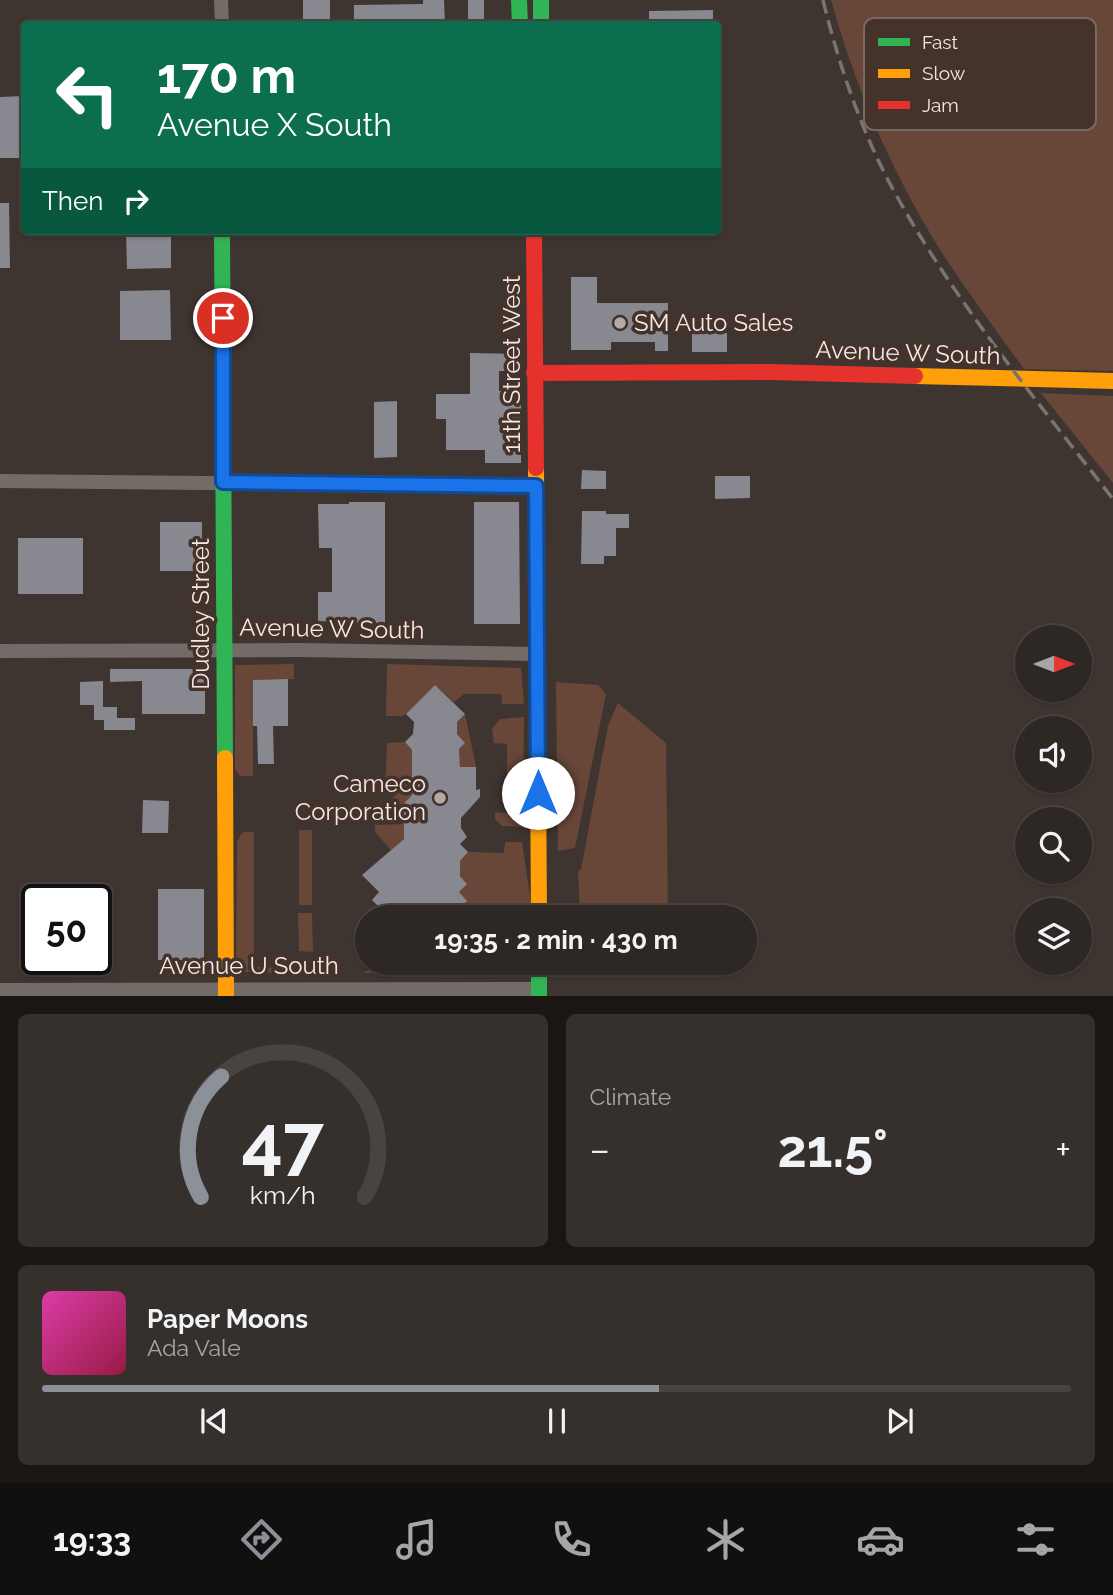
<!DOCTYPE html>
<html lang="en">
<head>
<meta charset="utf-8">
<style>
	:root { --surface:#2e2825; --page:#36302d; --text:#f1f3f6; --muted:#a7a6a7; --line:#494442; --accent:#8c9099 }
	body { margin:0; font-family:Raleway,sans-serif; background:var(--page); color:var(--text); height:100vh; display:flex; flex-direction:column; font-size:26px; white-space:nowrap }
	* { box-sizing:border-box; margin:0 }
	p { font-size:23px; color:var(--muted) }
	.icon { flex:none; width:38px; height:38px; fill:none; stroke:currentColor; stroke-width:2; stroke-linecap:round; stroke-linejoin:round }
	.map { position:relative; height:996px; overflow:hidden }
	.drawer { display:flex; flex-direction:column; gap:18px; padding:18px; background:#191614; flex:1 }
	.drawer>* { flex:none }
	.hud { position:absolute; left:21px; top:21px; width:700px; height:214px; border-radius:7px; box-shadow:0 2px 5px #0004,0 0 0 2px var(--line); background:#0b6e4f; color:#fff; overflow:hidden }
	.needle { width:46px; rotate:90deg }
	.controls { position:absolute; left:1015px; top:625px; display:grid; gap:14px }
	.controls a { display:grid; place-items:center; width:77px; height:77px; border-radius:50%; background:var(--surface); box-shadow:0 2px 5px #0004,0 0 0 2px var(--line); font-size:35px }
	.speed { position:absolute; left:21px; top:884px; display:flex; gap:14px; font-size:35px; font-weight:700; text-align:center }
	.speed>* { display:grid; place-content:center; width:91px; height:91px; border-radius:50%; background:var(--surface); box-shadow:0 2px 5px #0004,0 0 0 2px var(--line); line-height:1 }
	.speed .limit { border:4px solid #111; border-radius:10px; background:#fff; color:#111 }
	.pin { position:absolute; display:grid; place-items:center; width:60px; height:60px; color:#fff; margin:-30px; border:4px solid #fff; border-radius:50%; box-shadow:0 2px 7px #0007 }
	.me { position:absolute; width:77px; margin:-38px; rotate:0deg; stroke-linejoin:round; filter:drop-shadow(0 0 5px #0008) }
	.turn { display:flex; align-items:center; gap:24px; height:147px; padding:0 21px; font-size:32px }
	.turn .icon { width:91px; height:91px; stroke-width:2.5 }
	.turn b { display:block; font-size:49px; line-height:60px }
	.then { display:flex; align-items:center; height:66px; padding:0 21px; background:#0003; gap:14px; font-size:26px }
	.big { font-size:52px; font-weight:700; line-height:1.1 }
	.drawer .tile { flex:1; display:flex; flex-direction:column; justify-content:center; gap:10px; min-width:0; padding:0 24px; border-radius:10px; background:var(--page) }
	.drawer .dial { align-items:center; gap:0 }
	.dial svg { height:182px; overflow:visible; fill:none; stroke:var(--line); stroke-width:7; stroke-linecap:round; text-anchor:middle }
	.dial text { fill:var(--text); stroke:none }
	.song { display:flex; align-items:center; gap:21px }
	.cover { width:84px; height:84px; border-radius:10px; background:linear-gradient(135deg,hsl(320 70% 55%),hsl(340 70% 35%)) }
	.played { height:7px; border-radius:4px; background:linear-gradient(90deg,var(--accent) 60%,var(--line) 60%) }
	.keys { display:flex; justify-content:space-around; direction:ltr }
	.heat { display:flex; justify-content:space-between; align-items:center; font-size:38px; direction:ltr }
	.drawer .tiles { flex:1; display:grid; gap:18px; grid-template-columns:1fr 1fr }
	.tile:last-child { grid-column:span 2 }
	.trip { position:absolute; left:355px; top:905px; width:402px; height:70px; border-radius:35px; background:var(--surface); box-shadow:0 2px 5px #0004,0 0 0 2px var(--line); font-weight:700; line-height:70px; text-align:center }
	.dock { display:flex; height:112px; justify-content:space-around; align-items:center; background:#12100f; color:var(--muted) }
	.dock .icon { width:49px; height:49px }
	.dock .selected { color:var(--accent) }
	.dock b { font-size:32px; color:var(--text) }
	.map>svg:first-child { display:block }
	.green { fill:#684739 }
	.building { fill:#878890 }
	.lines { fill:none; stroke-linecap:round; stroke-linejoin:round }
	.street { stroke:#736b67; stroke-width:14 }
	.fast { stroke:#30b455; stroke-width:16 }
	.slow { stroke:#ff9f0a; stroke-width:16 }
	.jam { stroke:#e5322d; stroke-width:16 }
	.rail { stroke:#7a7370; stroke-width:3.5; stroke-dasharray:14 7; stroke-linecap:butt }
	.route-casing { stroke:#114b97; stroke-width:18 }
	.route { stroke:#1a73e8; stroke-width:12 }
	.poi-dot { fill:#b4a9a5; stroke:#44322b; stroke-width:2.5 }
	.labels { text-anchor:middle; stroke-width:7; stroke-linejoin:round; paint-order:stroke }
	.poi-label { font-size:24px; fill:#f4e8e3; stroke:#44322b; text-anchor:start }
	.street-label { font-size:24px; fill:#f4e8e3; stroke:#44322b }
	.key { fill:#44322b; stroke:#796962; stroke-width:2 }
	.key-label { font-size:19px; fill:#f4e8e3 }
</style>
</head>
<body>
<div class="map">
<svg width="1113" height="997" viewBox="0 0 1113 997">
	<rect width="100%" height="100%" fill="#3e3531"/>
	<path class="green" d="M 831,0 L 1113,0 L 1113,371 L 1024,369 C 989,320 951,271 921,218 C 882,149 852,76 831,0 Z
		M 1041,393 L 1113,396 L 1113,483 Z
		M 294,664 L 294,679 L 253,680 L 253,776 L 240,776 L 235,769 L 235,665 Z
		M 387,664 L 521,668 L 524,704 L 502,704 L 501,694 L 464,694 L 454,702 L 435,685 L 406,714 L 401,716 L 386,716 Z
		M 556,682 L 598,685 L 606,694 L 575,848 L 558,851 Z
		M 618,703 L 666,743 L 668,917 L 580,917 L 578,871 L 581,869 L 608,726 Z
		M 465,714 L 476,767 L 460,767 L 459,749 L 465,743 L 457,734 L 457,722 Z
		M 524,717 L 523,827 L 502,826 L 495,819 L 495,812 L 507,813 L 507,744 L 494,743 L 492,729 L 500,719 Z
		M 405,742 L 412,750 L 412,795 L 392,816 L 372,817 L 395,796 L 385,793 L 387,743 Z
		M 404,824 L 404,839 L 391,850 L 375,832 L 375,825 Z
		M 299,830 L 312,830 L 312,905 L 299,905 Z
		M 244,832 L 254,832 L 254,967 L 291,968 L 292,973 L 243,972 L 236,962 L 237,842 L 241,834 Z
		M 505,842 L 522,842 L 533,917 L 450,917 L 466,901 L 459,892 L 467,884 L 460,876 L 460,861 L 468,852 L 504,853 Z
		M 298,913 L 312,913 L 313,952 L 299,951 Z
		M 379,963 L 539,962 L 539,963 L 523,975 L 363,973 L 378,965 Z"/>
	<path class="building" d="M 303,0 L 330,0 L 330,24 L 303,24 Z
		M 423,0 L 444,0 L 445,24 L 354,24 L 354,5 L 423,4 Z
		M 468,0 L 484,0 L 484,24 L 468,24 Z
		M 713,10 L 713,24 L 649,24 L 649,11 Z
		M 24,96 L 24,158 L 0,158 L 0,97 Z
		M 0,203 L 9,203 L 10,268 L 0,268 Z
		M 126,231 L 171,231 L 171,268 L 127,269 Z
		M 571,277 L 597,277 L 597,303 L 668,303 L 668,351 L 655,351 L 655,342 L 611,342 L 611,350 L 571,350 Z
		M 170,290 L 171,340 L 120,340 L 120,291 Z
		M 692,333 L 727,333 L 727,352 L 692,352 Z
		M 470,353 L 516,354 L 517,371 L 499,371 L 499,391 L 521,391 L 521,463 L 485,463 L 485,450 L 446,450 L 446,419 L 436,419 L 436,394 L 470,394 Z
		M 397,401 L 397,457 L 374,458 L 374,402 Z
		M 582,470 L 606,471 L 606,489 L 581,489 Z
		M 715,476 L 750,476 L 750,498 L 715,499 Z
		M 349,502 L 385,502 L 385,624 L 318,621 L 318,592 L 332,592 L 332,548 L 319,548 L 318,504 L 349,504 Z
		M 474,502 L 519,502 L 520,624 L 474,624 Z
		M 582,511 L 606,511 L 606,514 L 629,514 L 629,528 L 616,528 L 616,556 L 604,556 L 604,564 L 581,564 Z
		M 160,522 L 202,522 L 202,571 L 160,571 Z
		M 18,538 L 83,538 L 83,594 L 18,594 Z
		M 110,669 L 205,669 L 205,714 L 142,714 L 142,681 L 110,682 Z
		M 288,679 L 288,726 L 273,726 L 274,764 L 258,764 L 257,726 L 253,726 L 253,680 Z
		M 103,681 L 103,707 L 117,707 L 117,718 L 135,718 L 135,730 L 104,730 L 104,720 L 94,720 L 94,705 L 80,705 L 80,682 Z
		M 435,685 L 465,714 L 457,722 L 457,734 L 465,743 L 459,749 L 460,767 L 476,767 L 476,790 L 480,789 L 480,797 L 461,818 L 461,828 L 467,837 L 460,844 L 468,852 L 460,861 L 460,876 L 467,884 L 459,892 L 467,901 L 450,917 L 389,917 L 372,900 L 379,892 L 362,875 L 404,839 L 404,824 L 392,816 L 412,795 L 412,750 L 405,742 L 413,734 L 414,722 L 406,714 Z
		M 143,800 L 169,801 L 168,833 L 142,833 Z
		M 158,889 L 204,889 L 204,960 L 158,960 Z"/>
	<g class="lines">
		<path class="street" d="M 221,0 L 222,24
			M 0,481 L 536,486
			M 0,651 L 300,650 L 537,654
			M 0,990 L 539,989"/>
		<path class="fast" d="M 519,0 L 520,24
			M 541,0 L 541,24
			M 222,231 L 225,758
			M 539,962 L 539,997"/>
		<path class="slow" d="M 915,376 L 1113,381
			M 536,468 L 539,917
			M 225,758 L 226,997"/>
		<path class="jam" d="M 534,231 L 536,468
			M 534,373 L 772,372 L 915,376"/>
		<path class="rail" d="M 823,0 C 838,62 859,124 888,180 C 949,295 1034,397 1113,499"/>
	</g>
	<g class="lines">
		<g class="route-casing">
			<path id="route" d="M 223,318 L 223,482 L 536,486 L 538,793"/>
		</g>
		<use href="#route" class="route"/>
	</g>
	<g class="poi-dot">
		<circle cx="620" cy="323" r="7"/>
		<circle cx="440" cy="798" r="7"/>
	</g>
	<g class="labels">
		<g class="poi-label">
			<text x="634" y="331">SM Auto Sales</text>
			<text x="426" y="792" text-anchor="end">Cameco<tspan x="426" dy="28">Corporation</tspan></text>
		</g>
		<g class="street-label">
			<text transform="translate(908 353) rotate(2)" y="8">Avenue W South</text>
			<text transform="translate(512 364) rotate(-90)" y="8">11th Street West</text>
			<text transform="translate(201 614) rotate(-90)" y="8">Dudley Street</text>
			<text transform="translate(332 629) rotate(1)" y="8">Avenue W South</text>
			<text x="249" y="974">Avenue U South</text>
		</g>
	</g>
	<rect x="864" y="18" width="232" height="112" rx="10" class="key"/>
	<rect x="878" y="38" width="32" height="8" fill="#30b455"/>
	<rect x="878" y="69" width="32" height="9" fill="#ff9f0a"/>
	<rect x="878" y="101" width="32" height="8" fill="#e5322d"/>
	<g class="key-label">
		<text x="922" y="49">Fast</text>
		<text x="922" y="80">Slow</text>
		<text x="922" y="112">Jam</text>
	</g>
</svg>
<div class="controls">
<a><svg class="needle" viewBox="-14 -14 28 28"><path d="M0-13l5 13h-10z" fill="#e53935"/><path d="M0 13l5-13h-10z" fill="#a7a6a7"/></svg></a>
<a><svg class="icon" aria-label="sound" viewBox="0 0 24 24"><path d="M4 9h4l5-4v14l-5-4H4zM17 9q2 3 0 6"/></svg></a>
<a><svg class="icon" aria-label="search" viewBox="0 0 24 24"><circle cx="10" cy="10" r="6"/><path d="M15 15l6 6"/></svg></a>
<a><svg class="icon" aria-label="layers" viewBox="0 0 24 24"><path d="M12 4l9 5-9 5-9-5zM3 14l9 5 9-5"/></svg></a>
</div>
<div class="speed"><div class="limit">50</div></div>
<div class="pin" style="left:223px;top:318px;background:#d93025"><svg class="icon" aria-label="arrive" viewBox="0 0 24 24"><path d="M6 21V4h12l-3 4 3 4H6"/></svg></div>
<svg class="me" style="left:538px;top:793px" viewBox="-20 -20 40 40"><circle r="19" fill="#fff"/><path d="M0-13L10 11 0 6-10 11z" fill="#1a73e8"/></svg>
<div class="trip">19:35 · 2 min · 430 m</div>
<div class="hud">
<div class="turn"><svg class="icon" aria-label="left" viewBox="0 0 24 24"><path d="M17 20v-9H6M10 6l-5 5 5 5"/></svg><div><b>170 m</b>Avenue X South</div></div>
<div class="then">Then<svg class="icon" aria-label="right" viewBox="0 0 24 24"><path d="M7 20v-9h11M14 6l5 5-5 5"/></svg></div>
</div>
</div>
<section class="drawer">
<div class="tiles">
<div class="tile dial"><svg viewBox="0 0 100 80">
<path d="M14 69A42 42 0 1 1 86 69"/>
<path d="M14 69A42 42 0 0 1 23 16" stroke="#8c9099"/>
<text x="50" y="56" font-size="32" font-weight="700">47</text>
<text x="50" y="72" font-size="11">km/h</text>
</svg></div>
<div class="tile"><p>Climate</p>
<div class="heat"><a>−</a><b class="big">21.5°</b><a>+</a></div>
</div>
<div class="tile">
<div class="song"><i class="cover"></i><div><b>Paper Moons</b><p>Ada Vale</p></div></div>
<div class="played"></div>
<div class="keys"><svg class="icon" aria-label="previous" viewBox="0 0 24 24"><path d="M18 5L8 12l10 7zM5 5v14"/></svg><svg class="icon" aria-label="pause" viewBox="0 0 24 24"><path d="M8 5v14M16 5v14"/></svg><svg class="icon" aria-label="next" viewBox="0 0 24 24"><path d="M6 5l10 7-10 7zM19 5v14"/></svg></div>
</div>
</div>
</section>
<nav class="dock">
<b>19:33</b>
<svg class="icon selected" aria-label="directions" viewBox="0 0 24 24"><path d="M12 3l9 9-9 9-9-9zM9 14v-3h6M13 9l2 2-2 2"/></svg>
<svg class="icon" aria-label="music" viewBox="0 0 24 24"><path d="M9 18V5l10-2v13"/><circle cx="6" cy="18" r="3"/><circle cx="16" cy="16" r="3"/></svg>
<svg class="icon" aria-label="phone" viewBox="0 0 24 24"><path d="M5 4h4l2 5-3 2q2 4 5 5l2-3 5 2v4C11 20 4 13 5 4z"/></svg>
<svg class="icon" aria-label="climate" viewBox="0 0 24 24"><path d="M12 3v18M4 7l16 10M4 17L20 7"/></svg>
<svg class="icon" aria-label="car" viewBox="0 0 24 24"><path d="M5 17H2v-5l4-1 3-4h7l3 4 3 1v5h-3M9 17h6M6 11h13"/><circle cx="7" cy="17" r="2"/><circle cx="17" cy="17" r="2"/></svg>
<svg class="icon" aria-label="filters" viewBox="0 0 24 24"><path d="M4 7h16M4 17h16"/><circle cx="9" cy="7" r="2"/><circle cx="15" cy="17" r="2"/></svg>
</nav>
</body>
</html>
